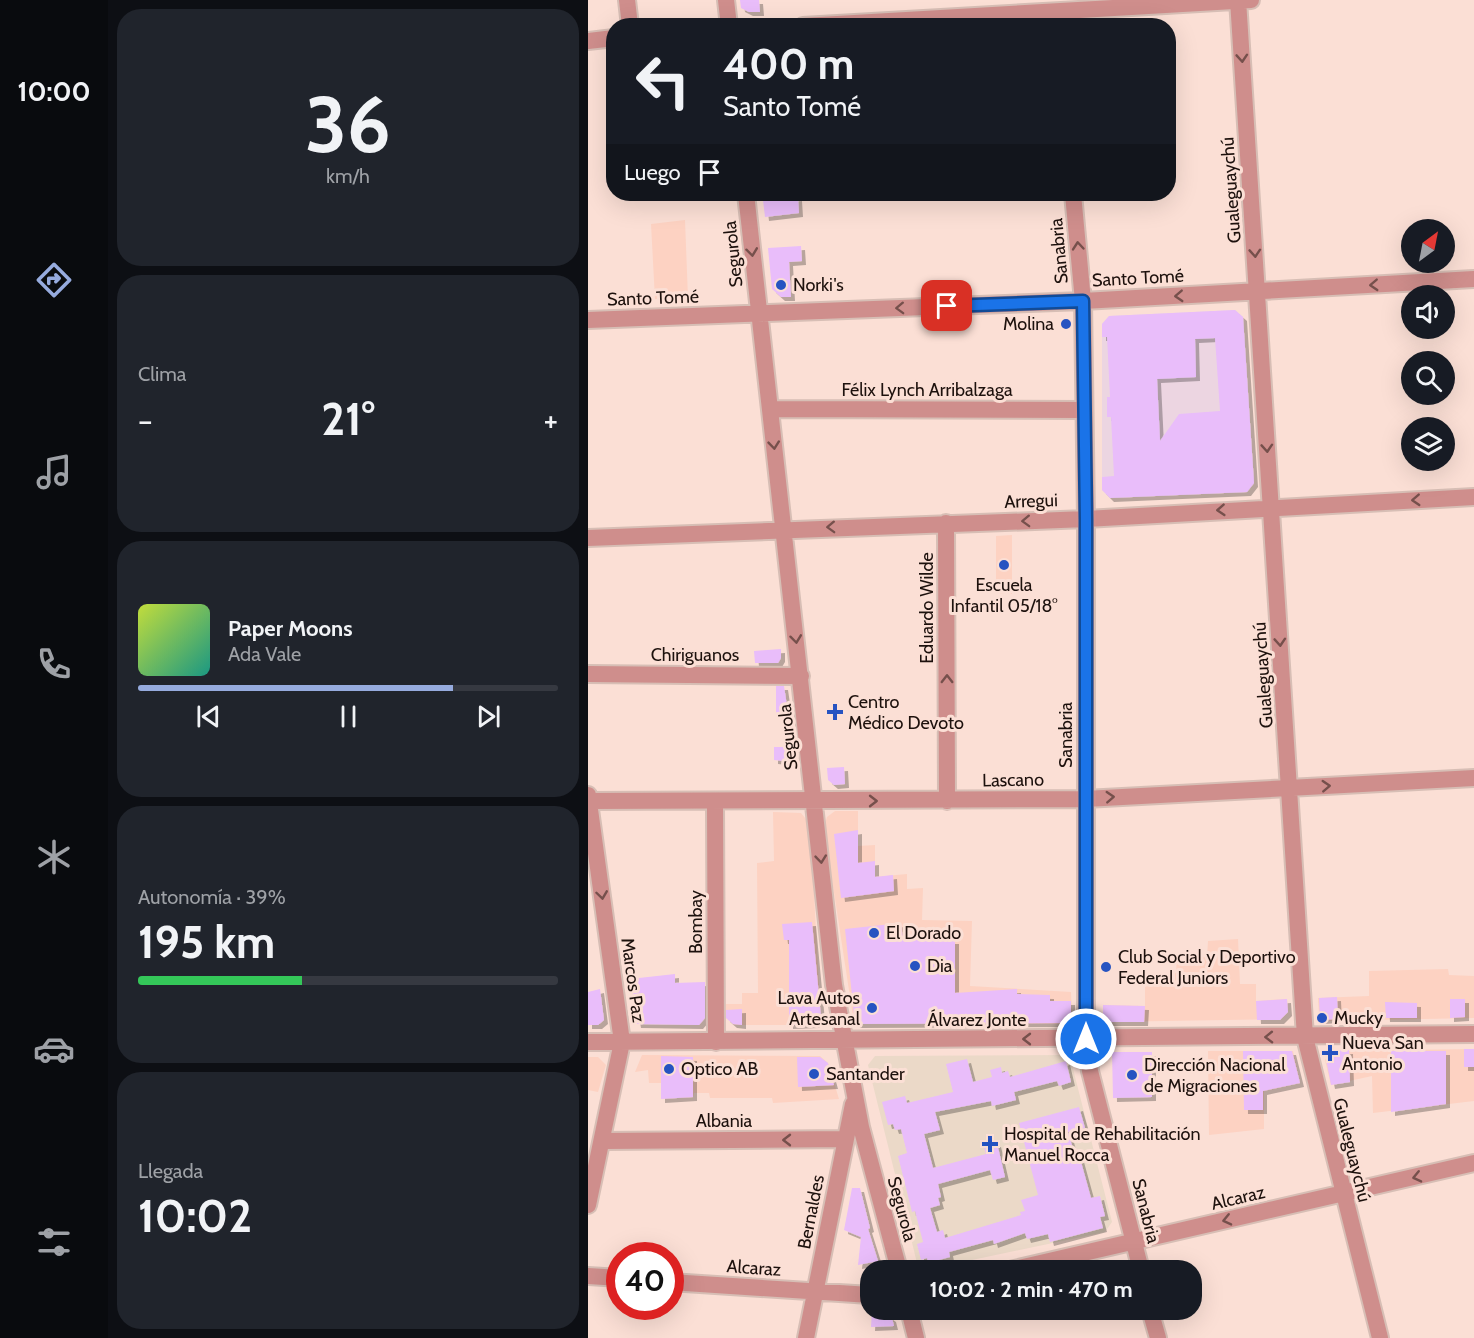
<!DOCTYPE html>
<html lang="es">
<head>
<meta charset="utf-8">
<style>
	:root { --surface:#171b24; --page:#20242c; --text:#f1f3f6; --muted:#9ea1a6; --line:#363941; --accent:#96abde }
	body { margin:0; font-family:Cabin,sans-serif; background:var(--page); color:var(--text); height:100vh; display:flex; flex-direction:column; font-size:22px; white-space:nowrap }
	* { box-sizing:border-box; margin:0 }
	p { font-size:20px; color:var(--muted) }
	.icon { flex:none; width:33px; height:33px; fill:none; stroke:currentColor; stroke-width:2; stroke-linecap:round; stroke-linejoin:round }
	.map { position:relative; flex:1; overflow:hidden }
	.drawer { display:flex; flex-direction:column; gap:9px; padding:9px; background:#0d0f14; width:480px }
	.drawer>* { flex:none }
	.guide { position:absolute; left:18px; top:18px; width:570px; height:183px; border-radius:24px; box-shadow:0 6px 24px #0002; background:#171b24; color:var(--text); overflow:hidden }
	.needle { width:39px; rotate:32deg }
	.fabs { position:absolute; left:813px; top:219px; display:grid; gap:12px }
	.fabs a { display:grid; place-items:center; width:54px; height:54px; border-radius:50%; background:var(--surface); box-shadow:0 6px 24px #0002; font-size:30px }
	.speed { position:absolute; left:18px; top:1242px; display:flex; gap:12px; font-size:30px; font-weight:700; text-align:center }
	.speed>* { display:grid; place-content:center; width:78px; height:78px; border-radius:50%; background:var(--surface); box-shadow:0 6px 24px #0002; line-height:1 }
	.speed .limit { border:9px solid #d22; background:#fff; color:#111 }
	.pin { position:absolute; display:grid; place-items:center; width:51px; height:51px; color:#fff; margin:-26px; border-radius:12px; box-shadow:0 3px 9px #0006 }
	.me { position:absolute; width:66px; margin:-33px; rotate:0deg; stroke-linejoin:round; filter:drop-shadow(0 0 4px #0008) }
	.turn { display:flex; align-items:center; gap:21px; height:126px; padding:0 18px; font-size:27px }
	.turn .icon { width:78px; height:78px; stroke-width:2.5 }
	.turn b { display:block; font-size:42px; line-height:51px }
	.then { display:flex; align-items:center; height:57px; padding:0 18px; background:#0003; gap:12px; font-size:22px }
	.big { font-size:45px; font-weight:800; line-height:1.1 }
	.drawer .tile { flex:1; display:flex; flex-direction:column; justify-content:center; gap:9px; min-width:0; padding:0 21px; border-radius:24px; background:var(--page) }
	.drawer .dial { align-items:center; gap:0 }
	.dial b { font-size:78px; line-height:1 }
	.song { display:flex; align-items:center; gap:18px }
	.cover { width:72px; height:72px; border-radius:9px; background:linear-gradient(135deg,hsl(70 70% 55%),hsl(170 70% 35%)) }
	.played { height:6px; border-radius:3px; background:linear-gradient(90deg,var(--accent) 75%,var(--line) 75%) }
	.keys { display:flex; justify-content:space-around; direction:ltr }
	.heat { display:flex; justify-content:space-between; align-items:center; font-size:33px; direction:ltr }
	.charge { height:9px; border-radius:4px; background:linear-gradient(90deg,#34c759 39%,var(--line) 0) }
	.trip { position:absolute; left:272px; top:1260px; width:342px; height:60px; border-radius:24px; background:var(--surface); box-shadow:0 6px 24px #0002; font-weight:800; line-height:60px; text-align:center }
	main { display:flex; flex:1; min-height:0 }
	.menu { display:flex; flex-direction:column; width:108px; justify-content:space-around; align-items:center; background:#090b0e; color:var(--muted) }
	.menu .icon { width:42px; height:42px }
	.menu .selected { color:var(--accent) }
	.menu b { font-size:27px; color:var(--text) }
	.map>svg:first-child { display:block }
	.built { fill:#fdd2c2 }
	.industrial { fill:#ecd5e1 }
	.medical { fill:#ebd9c8 }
	.building { fill:#e9bdfa; fill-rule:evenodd; filter:url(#shadow) }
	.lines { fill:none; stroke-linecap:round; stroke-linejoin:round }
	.minor-casing { stroke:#d7beb5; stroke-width:20 }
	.minor { stroke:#cf8e8c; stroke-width:16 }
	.oneway { stroke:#76504c }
	.route-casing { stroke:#114b97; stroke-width:15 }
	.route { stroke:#1a73e8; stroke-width:10 }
	.poi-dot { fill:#2653c1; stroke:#fbdfd5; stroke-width:2 }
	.labels { text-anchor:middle; stroke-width:6; stroke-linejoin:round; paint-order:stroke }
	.street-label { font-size:18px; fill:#1d110d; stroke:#fbdfd5 }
	.poi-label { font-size:18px; fill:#1d110d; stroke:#fbdfd5; text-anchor:start }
</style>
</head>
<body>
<main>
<nav class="menu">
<b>10:00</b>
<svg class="icon selected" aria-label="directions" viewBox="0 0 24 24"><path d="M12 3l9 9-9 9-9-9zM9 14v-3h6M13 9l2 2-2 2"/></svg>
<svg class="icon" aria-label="music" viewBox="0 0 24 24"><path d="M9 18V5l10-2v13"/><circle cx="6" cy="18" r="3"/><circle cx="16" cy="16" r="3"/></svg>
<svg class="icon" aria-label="phone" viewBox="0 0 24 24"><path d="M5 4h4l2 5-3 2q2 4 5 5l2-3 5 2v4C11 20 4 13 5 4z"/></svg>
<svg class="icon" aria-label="climate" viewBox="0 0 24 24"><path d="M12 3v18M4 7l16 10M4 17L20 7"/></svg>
<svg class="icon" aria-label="car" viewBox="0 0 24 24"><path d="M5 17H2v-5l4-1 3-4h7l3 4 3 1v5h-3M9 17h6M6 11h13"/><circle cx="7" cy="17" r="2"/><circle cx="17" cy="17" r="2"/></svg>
<svg class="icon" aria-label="filters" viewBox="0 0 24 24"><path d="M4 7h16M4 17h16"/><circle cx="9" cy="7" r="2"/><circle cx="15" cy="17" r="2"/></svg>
</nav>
<section class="drawer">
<div class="tile dial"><b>36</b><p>km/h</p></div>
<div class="tile"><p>Clima</p>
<div class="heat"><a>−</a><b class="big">21°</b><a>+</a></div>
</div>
<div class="tile">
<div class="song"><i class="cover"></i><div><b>Paper Moons</b><p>Ada Vale</p></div></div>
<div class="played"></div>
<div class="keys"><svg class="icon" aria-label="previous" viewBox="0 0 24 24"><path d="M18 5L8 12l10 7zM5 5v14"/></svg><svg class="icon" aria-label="pause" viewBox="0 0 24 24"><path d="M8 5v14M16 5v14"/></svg><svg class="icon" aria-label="next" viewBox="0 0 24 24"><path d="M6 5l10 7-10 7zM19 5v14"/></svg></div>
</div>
<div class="tile"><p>Autonomía · 39%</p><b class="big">195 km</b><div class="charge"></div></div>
<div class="tile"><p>Llegada</p><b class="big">10:02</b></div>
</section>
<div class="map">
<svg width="886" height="1338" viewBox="0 0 886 1338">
	<defs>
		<filter id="shadow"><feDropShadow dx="4" dy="4" stdDeviation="0" flood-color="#0004"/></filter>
	</defs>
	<rect width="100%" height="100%" fill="#fbdfd5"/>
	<path class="built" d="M 97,220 L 100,298 L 67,299 L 63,224 Z
		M 424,535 L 424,594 L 408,593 L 408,536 Z
		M 247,811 L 270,811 L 270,846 L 287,845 L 287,877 L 319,874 L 319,889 L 335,888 L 334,920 L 384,921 L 382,986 L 483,992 L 484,1018 L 478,1024 L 266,1023 L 236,827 L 239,817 Z
		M 185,812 L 213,813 L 222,824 L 233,1019 L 228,1025 L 146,1025 L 138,1018 L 138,1004 L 154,1004 L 154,993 L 170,993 L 169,863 L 186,861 Z
		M 650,939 L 652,984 L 668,984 L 668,1001 L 699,999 L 700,1012 L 693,1019 L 515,1022 L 515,1005 L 557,1006 L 557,974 L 588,973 L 589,957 L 619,957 L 620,941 Z
		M 860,969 L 861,975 L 886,976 L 886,1018 L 735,1021 L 731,1014 L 730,998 L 781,996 L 781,971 Z
		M 886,1049 L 886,1101 L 785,1113 L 784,1076 L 743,1085 L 737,1060 L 742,1051 Z
		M 620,1051 L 705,1051 L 712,1083 L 676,1091 L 676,1129 L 621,1135 Z
		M 54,1055 L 232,1056 L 240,1063 L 251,1099 L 185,1103 L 184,1098 L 122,1098 L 121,1093 L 106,1093 L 105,1097 L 73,1099 L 73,1083 L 61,1083 L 60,1070 L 47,1072 Z
		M 0,1057 L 10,1057 L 18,1065 L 10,1092 L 0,1090 Z"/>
	<path class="industrial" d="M 647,310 L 655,317 L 666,483 L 659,492 L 522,498 L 514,490 L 514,324 L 521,316 Z"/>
	<path class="medical" d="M 474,1055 L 483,1061 L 524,1222 L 517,1232 L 337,1270 L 330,1267 L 280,1065 L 287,1056 Z"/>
	<path class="building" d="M 152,0 L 171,0 L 172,12 L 161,12 L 153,8 Z
		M 210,197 L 211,213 L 177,217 L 175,200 Z
		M 213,246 L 214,261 L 201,262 L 203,297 L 193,297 L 184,289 L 180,248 Z
		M 647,310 L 655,317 L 666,483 L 659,492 L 522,498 L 514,490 L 514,477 L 526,476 L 523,417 L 519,417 L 519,397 L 522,397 L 519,337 L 514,337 L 514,324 L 521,316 ZM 627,338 L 632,411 L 591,414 L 572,441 L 569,379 L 608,377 L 607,339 Z
		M 193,649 L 193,658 L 190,663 L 167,663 L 166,651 Z
		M 188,686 L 196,686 L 200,713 L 188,713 Z
		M 186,747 L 204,747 L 206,762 L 186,760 Z
		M 256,767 L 257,784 L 246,785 L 240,780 L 239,768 Z
		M 270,830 L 270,863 L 287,861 L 287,877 L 305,875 L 306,891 L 253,898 L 246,834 Z
		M 224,922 L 233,1017 L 227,1024 L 201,1025 L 201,940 L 196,940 L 194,924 Z
		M 313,923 L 315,940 L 367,940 L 367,993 L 429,989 L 429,994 L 462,995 L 462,1001 L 483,1001 L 483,1019 L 478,1023 L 267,1024 L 257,929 Z
		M 87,974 L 87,983 L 117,982 L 117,1018 L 111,1025 L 49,1024 L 42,979 Z
		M 12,989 L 16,1020 L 10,1025 L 0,1025 L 0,992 Z
		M 749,997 L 750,1019 L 732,1020 L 731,998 Z
		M 699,999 L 700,1012 L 692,1020 L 669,1020 L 668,1001 Z
		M 862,999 L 877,999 L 877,1017 L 862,1018 Z
		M 797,1002 L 829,1003 L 829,1018 L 798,1018 Z
		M 515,1005 L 557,1006 L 556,1022 L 515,1022 Z
		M 154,1009 L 154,1025 L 145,1024 L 138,1018 L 138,1010 Z
		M 876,1049 L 886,1049 L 886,1067 L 876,1067 Z
		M 761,1050 L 762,1082 L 743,1085 L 738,1059 L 742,1051 Z
		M 655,1051 L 704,1051 L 712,1083 L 675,1091 L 675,1110 L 656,1110 Z
		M 803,1051 L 858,1051 L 858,1104 L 803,1112 Z
		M 524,1052 L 564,1052 L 564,1097 L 525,1098 Z
		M 73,1056 L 105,1057 L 105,1097 L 73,1099 Z
		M 209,1057 L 232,1057 L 240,1063 L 246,1085 L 210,1087 Z
		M 379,1059 L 385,1082 L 404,1077 L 402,1070 L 413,1067 L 414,1073 L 420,1071 L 422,1077 L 478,1061 L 483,1082 L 471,1086 L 469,1081 L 426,1092 L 428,1100 L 404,1106 L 403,1101 L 347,1112 L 352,1130 L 336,1134 L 345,1168 L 398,1154 L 396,1147 L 409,1143 L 417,1177 L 405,1180 L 402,1170 L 350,1184 L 353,1197 L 350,1198 L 352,1205 L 342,1208 L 349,1232 L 355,1230 L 357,1238 L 433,1215 L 432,1212 L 437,1211 L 433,1200 L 450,1195 L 431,1123 L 491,1107 L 497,1128 L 480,1132 L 486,1152 L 490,1151 L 503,1198 L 512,1196 L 517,1216 L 512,1217 L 515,1228 L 462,1242 L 460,1234 L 439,1239 L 437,1233 L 406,1244 L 405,1240 L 361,1252 L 362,1257 L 340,1263 L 339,1258 L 333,1260 L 329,1244 L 335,1242 L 327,1211 L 324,1212 L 310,1156 L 319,1153 L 313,1129 L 307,1130 L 305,1124 L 300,1125 L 294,1102 L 317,1096 L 319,1103 L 365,1092 L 358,1064 Z
		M 264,1188 L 272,1188 L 282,1228 L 280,1229 L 290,1261 L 270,1265 L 273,1237 L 256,1230 Z
		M 284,1310 L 294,1311 L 304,1318 L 306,1326 L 283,1327 Z"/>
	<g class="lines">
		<g class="minor-casing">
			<path id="minor" d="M 39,0 L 42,26
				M 138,0 L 141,26
				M 650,0 L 717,1037 L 792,1338
				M 215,26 L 663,0
				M 0,41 L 26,38
				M 158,194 L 246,985 L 273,1127 L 311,1270
				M 485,194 L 495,301 L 498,519 L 498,1039 L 502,1071 L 553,1270
				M 0,320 L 495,301 L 886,279
				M 182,409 L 496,410
				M 358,523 L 359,801
				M 0,538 L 498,519 L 886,497
				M 0,674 L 213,676
				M 0,795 L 34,1042 L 0,1205
				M 0,801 L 497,799 L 886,778
				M 127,803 L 128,1042
				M 0,1042 L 886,1034
				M 15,1141 L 257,1139
				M 422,1270 L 886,1163
				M 0,1276 L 32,1278
				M 82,1282 L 282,1295
				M 321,1310 L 328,1338
				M 562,1310 L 570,1338
				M 218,1338 L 265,1104"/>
		</g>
		<use href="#minor" class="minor"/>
	</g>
	<defs><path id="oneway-chevron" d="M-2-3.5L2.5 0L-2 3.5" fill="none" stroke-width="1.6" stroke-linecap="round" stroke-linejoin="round" transform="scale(1.5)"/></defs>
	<g class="oneway">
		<use href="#oneway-chevron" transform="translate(654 58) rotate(86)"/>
		<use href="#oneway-chevron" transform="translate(490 246) rotate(-95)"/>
		<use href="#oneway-chevron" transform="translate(164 252) rotate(83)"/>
		<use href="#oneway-chevron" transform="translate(667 253) rotate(86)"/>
		<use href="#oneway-chevron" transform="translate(786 285) rotate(177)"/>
		<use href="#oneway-chevron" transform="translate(591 296) rotate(177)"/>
		<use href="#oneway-chevron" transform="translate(312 308) rotate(178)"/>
		<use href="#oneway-chevron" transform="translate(186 445) rotate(84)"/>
		<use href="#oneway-chevron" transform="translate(679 448) rotate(86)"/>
		<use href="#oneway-chevron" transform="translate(828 500) rotate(177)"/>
		<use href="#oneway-chevron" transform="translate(633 510) rotate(176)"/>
		<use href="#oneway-chevron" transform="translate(438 521) rotate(178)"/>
		<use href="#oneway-chevron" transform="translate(243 527) rotate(178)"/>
		<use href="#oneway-chevron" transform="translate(208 639) rotate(83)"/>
		<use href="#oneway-chevron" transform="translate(692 642) rotate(86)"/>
		<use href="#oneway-chevron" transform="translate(359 679) rotate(-90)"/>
		<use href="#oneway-chevron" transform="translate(738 786) rotate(-3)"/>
		<use href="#oneway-chevron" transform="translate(522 797) rotate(-3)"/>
		<use href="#oneway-chevron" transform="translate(285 801)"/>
		<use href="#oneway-chevron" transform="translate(233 859) rotate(84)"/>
		<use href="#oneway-chevron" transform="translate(14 895) rotate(82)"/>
		<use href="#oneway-chevron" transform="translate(681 1037) rotate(179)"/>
		<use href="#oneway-chevron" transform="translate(439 1039) rotate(180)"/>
		<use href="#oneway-chevron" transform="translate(199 1140) rotate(180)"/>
		<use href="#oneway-chevron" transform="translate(829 1177) rotate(167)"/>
		<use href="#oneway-chevron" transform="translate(639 1220) rotate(167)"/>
	</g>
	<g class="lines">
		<g class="route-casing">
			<path id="route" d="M 359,306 L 495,301 L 498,519 L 498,1039"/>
		</g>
		<use href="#route" class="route"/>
	</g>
	<g class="poi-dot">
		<circle cx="193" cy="285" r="6"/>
		<circle cx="478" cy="324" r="6"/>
		<circle cx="416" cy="565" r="6"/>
		<path d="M244 703h6v6h6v6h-6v6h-6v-6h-6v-6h6z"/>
		<circle cx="286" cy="933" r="6"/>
		<circle cx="327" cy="966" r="6"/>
		<circle cx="518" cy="967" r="6"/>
		<circle cx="284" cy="1008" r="6"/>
		<circle cx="734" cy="1018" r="6"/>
		<path d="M739 1044h6v6h6v6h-6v6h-6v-6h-6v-6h6z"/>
		<circle cx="81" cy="1069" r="6"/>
		<circle cx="226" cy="1074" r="6"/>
		<circle cx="544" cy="1075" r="6"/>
		<path d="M399 1135h6v6h6v6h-6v6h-6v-6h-6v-6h6z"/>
	</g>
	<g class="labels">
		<g class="street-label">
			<text transform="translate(643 190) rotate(-94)" y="6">Gualeguaychú</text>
			<text transform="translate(471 251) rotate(-95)" y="6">Sanabria</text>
			<text transform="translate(145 254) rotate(-96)" y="6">Segurola</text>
			<text transform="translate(550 278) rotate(-3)" y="6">Santo Tomé</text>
			<text transform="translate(65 298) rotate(-2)" y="6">Santo Tomé</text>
			<text x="339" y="396">Félix Lynch Arribalzaga</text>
			<text transform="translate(443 501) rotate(-2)" y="6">Arregui</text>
			<text transform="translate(339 608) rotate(-90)" y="6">Eduardo Wilde</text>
			<text x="107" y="661">Chiriguanos</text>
			<text transform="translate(675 675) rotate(-94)" y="6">Gualeguaychú</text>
			<text transform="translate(478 735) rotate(-90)" y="6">Sanabria</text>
			<text transform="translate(200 737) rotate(-96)" y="6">Segurola</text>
			<text transform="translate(425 780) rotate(-1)" y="6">Lascano</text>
			<text transform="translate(108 922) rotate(-90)" y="6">Bombay</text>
			<text transform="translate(45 980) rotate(82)" y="6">Marcos Paz</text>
			<text x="389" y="1026">Álvarez Jonte</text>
			<text x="136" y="1127">Albania</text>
			<text transform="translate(764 1150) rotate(76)" y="6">Gualeguaychú</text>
			<text transform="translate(650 1198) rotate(-13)" y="6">Alcaraz</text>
			<text transform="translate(314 1209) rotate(75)" y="6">Segurola</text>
			<text transform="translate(558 1211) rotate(76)" y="6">Sanabria</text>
			<text transform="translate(223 1212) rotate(-79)" y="6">Bernaldes</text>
			<text transform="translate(166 1268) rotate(4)" y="6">Alcaraz</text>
		</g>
		<g class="poi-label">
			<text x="205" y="291">Norki's</text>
			<text x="466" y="330" text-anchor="end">Molina</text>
			<text x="416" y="591" text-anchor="middle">Escuela<tspan x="416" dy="21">Infantil 05/18°</tspan></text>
			<text x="260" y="708">Centro<tspan x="260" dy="21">Médico Devoto</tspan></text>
			<text x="298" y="939">El Dorado</text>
			<text x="530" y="963">Club Social y Deportivo<tspan x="530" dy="21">Federal Juniors</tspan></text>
			<text x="339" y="972">Dia</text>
			<text x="272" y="1004" text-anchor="end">Lava Autos<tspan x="272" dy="21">Artesanal</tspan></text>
			<text x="746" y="1024">Mucky</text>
			<text x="754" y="1049">Nueva San<tspan x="754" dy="21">Antonio</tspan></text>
			<text x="556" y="1071">Dirección Nacional<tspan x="556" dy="21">de Migraciones</tspan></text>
			<text x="93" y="1075">Optico AB</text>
			<text x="238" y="1080">Santander</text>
			<text x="416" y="1140">Hospital de Rehabilitación<tspan x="416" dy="21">Manuel Rocca</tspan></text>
		</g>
	</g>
</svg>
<div class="fabs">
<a><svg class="needle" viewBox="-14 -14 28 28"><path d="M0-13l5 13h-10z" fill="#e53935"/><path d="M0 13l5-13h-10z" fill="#9ea1a6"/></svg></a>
<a><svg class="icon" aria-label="sound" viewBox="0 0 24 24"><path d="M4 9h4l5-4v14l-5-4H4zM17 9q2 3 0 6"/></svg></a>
<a><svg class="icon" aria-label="search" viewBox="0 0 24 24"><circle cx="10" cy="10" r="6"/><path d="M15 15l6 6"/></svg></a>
<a><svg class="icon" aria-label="layers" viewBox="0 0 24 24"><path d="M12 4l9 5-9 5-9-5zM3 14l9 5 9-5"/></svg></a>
</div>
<div class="speed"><div class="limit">40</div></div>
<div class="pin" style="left:359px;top:306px;background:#d93025"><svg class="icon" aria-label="arrive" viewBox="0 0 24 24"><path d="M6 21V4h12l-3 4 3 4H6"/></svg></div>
<svg class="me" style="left:498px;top:1039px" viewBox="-20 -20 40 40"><circle r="17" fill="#1a73e8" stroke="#fff" stroke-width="3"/><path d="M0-11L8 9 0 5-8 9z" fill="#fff"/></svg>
<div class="trip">10:02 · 2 min · 470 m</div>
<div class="guide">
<div class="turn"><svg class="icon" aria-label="left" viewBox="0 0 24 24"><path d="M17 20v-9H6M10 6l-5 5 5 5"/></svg><div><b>400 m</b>Santo Tomé</div></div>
<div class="then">Luego<svg class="icon" aria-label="arrive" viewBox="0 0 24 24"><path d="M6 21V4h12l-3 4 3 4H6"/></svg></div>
</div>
</div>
</main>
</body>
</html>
